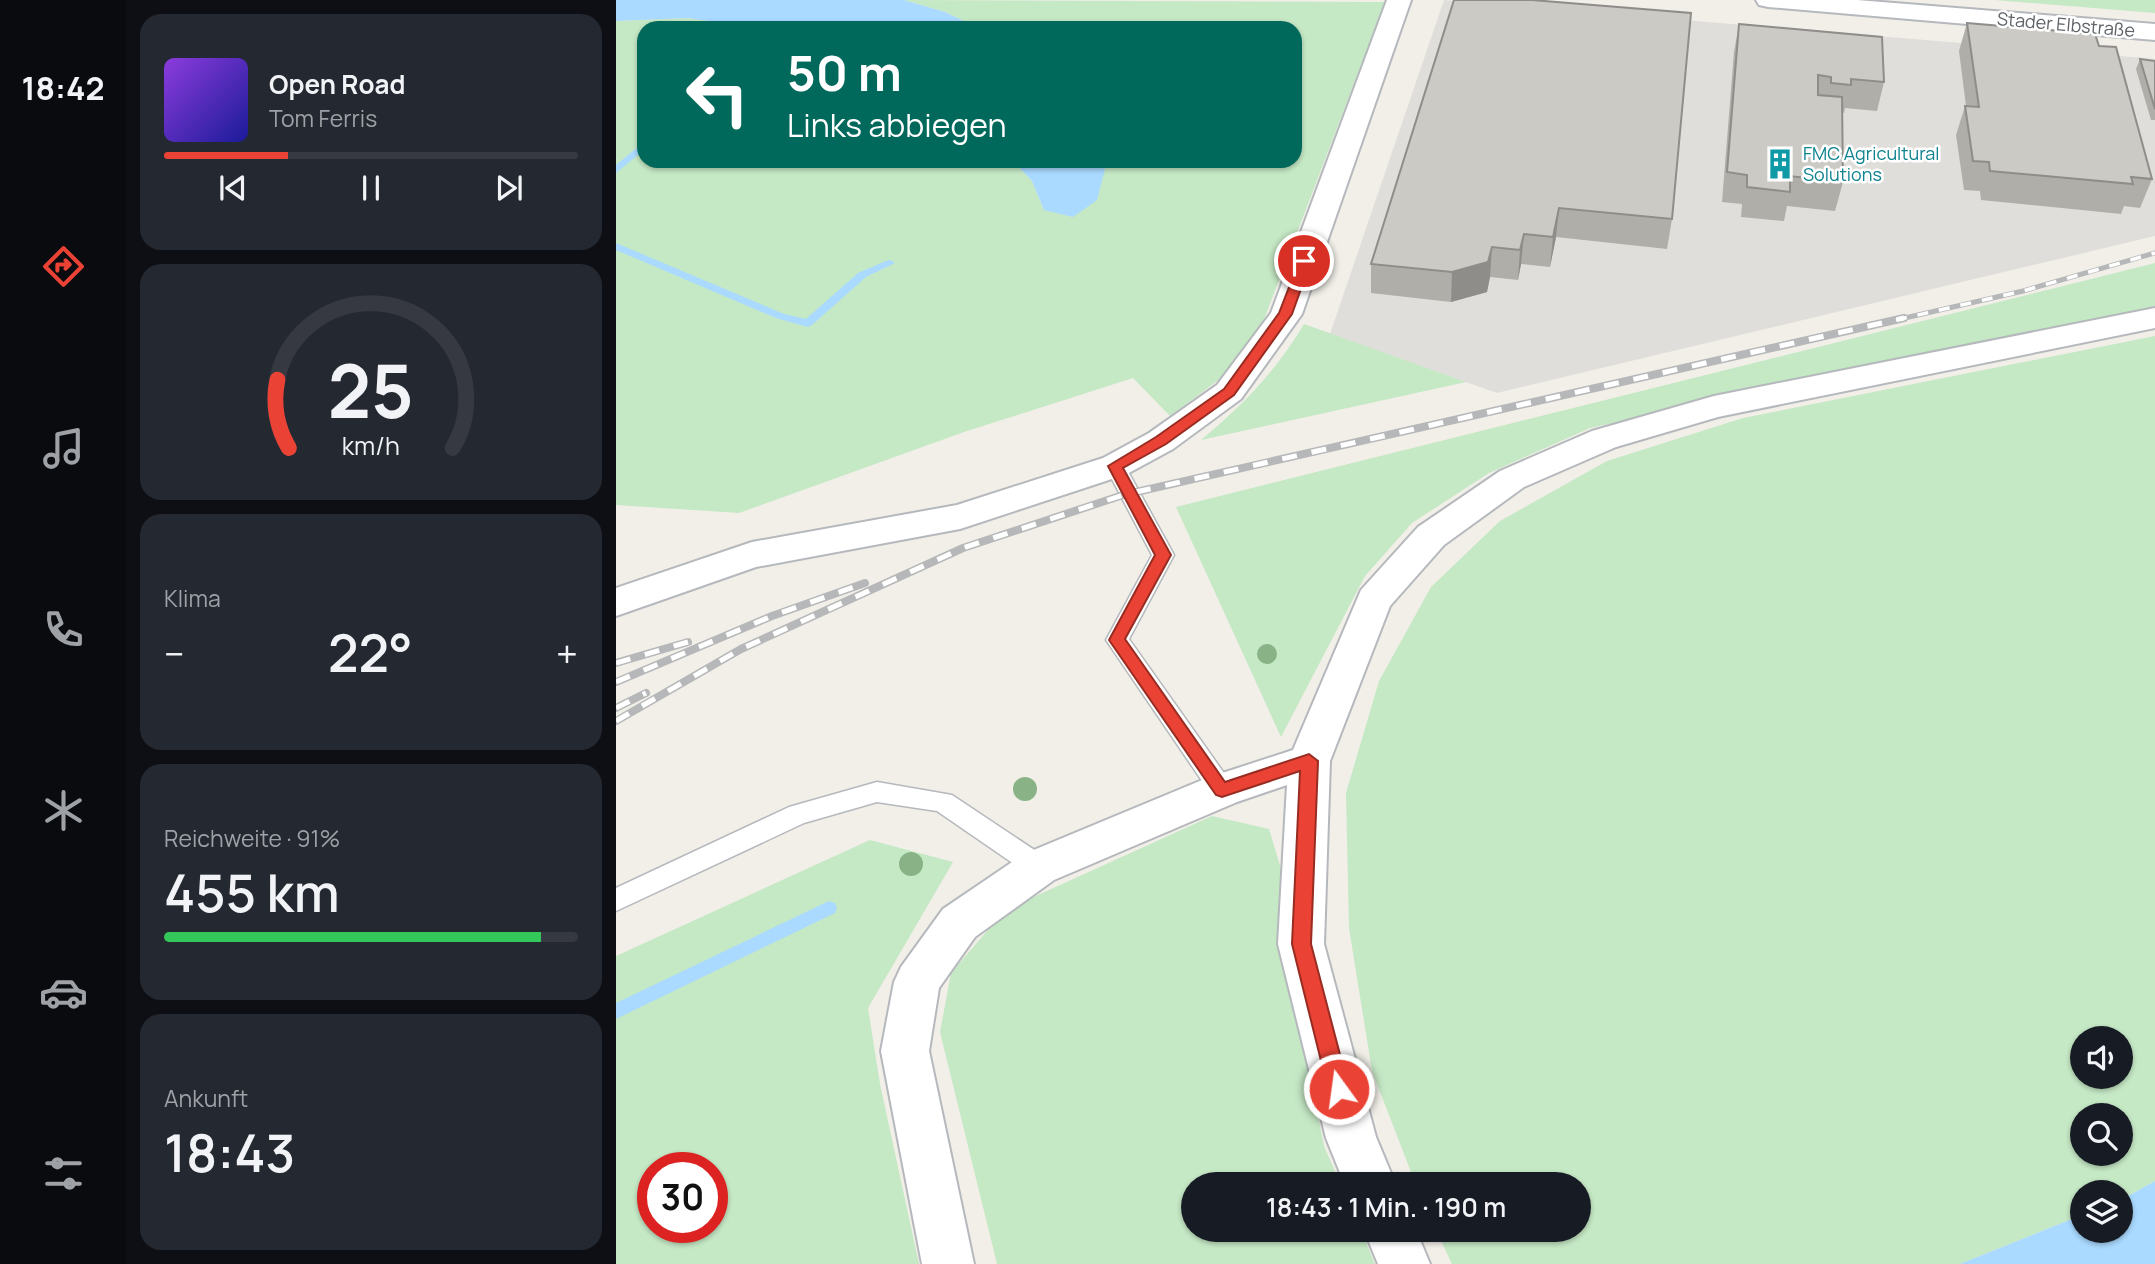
<!DOCTYPE html>
<html lang="de">
<head>
<meta charset="utf-8">
<style>
	:root { --surface:#171b24; --page:#242831; --text:#f1f3f6; --muted:#9ea1a6; --line:#363941; --accent:#ea4335 }
	body { margin:0; font-family:Manrope,sans-serif; background:var(--page); color:var(--text); height:100vh; display:flex; flex-direction:column; font-size:26px; white-space:nowrap }
	* { box-sizing:border-box; margin:0 }
	p { font-size:23px; color:var(--muted) }
	.icon { flex:none; width:38px; height:38px; fill:none; stroke:currentColor; stroke-width:2; stroke-linecap:round; stroke-linejoin:round }
	.map { position:relative; flex:1; overflow:hidden }
	.drawer { display:flex; flex-direction:column; gap:14px; padding:14px; background:#0d0f14; width:490px }
	.drawer>* { flex:none }
	.hud { position:absolute; left:21px; top:21px; width:665px; height:147px; border-radius:21px; box-shadow:0 2px 5px #0004; background:#00695c; color:#fff; overflow:hidden }
	.tools { position:absolute; left:1454px; top:1026px; display:grid; gap:14px }
	.tools a { display:grid; place-items:center; width:63px; height:63px; border-radius:50%; background:var(--surface); box-shadow:0 2px 5px #0004; font-size:35px }
	.speed { position:absolute; left:21px; top:1152px; display:flex; gap:14px; font-size:35px; font-weight:700; text-align:center }
	.speed>* { display:grid; place-content:center; width:91px; height:91px; border-radius:50%; background:var(--surface); box-shadow:0 2px 5px #0004; line-height:1 }
	.speed .limit { border:10px solid #d22; background:#fff; color:#111 }
	.pin { position:absolute; display:grid; place-items:center; width:60px; height:60px; color:#fff; margin:-30px; border:4px solid #fff; border-radius:50%; box-shadow:0 2px 7px #0007 }
	.me { position:absolute; width:77px; margin:-38px; rotate:346deg; stroke-linejoin:round; filter:drop-shadow(0 0 5px #0008) }
	.turn { display:flex; align-items:center; gap:24px; height:147px; padding:0 35px; font-size:32px }
	.turn .icon { width:91px; height:91px; stroke-width:2.5 }
	.turn b { display:block; font-size:49px; line-height:60px }
	.big { font-size:52px; font-weight:600; line-height:1.1 }
	.drawer .tile { flex:1; display:flex; flex-direction:column; justify-content:center; gap:10px; min-width:0; padding:0 24px; border-radius:21px; background:var(--page) }
	.drawer .dial { align-items:center; gap:0 }
	.dial svg { height:182px; overflow:visible; fill:none; stroke:var(--line); stroke-width:7; stroke-linecap:round; text-anchor:middle }
	.dial text { fill:var(--text); stroke:none }
	.song { display:flex; align-items:center; gap:21px }
	.cover { width:84px; height:84px; border-radius:10px; background:linear-gradient(135deg,hsl(270 70% 55%),hsl(240 70% 35%)) }
	.played { height:7px; border-radius:4px; background:linear-gradient(90deg,var(--accent) 30%,var(--line) 30%) }
	.keys { display:flex; justify-content:space-around; direction:ltr }
	.heat { display:flex; justify-content:space-between; align-items:center; font-size:38px; direction:ltr }
	.charge { height:10px; border-radius:5px; background:linear-gradient(90deg,#34c759 91%,var(--line) 0) }
	.trip { position:absolute; left:565px; top:1172px; width:410px; height:70px; border-radius:35px; background:var(--surface); box-shadow:0 2px 5px #0004; font-weight:600; line-height:70px; text-align:center }
	main { display:flex; flex:1; min-height:0 }
	.tabs { display:flex; flex-direction:column; width:126px; justify-content:space-around; align-items:center; background:#090b0e; color:var(--muted) }
	.tabs .icon { width:49px; height:49px }
	.tabs .on { color:var(--accent) }
	.tabs b { font-size:32px; color:var(--text) }
	.map>svg:first-child { display:block }
	.industrial { fill:#e0deda }
	.green { fill:#c5e8c5; fill-rule:evenodd }
	.water { fill:#aadaff }
	.lines { fill:none; stroke-linecap:round; stroke-linejoin:round }
	.stream { fill:#aadaff; fill-rule:evenodd }
	.service-casing { stroke:#b5b8bc; stroke-width:3 }
	.minor-casing { stroke:#b5b8bc; stroke-width:4 }
	.tertiary-casing { stroke:#b5b8bc; stroke-width:4 }
	.service { fill:#fff; fill-rule:evenodd }
	.minor { fill:#fff; fill-rule:evenodd }
	.tertiary { fill:#fff; fill-rule:evenodd }
	.rail-far1-casing { stroke:#b6b7b8; stroke-width:5 }
	.rail-casing { stroke:#b6b7b8; stroke-width:8 }
	.rail-far1 { stroke:#fff; stroke-width:3.5; stroke-dasharray:11; stroke-linecap:butt }
	.rail { stroke:#fff; stroke-width:5; stroke-dasharray:15; stroke-linecap:butt }
	.tree { fill:#89b387 }
	.wall { fill:#afaea9 }
	.shaded-wall { fill:#8f8d8a }
	.building { fill:#cccac5; stroke:#8f8d8a; stroke-width:2 }
	.route { fill:#ea4335; stroke:#982c22; stroke-width:2 }
	.labels { text-anchor:middle; stroke-width:5; stroke-linejoin:round; paint-order:stroke }
	.far-street-label { font-size:18px; fill:#5f6368; stroke:#fff }
	.far-culture-label { font-size:18px; fill:#0d838f; stroke:#fff; text-anchor:start }
</style>
</head>
<body>
<main>
<nav class="tabs">
<b>18:42</b>
<svg class="icon on" aria-label="directions" viewBox="0 0 24 24"><path d="M12 3l9 9-9 9-9-9zM9 14v-3h6M13 9l2 2-2 2"/></svg>
<svg class="icon" aria-label="music" viewBox="0 0 24 24"><path d="M9 18V5l10-2v13"/><circle cx="6" cy="18" r="3"/><circle cx="16" cy="16" r="3"/></svg>
<svg class="icon" aria-label="phone" viewBox="0 0 24 24"><path d="M5 4h4l2 5-3 2q2 4 5 5l2-3 5 2v4C11 20 4 13 5 4z"/></svg>
<svg class="icon" aria-label="climate" viewBox="0 0 24 24"><path d="M12 3v18M4 7l16 10M4 17L20 7"/></svg>
<svg class="icon" aria-label="car" viewBox="0 0 24 24"><path d="M5 17H2v-5l4-1 3-4h7l3 4 3 1v5h-3M9 17h6M6 11h13"/><circle cx="7" cy="17" r="2"/><circle cx="17" cy="17" r="2"/></svg>
<svg class="icon" aria-label="filters" viewBox="0 0 24 24"><path d="M4 7h16M4 17h16"/><circle cx="9" cy="7" r="2"/><circle cx="15" cy="17" r="2"/></svg>
</nav>
<section class="drawer">
<div class="tile">
<div class="song"><i class="cover"></i><div><b>Open Road</b><p>Tom Ferris</p></div></div>
<div class="played"></div>
<div class="keys"><svg class="icon" aria-label="previous" viewBox="0 0 24 24"><path d="M18 5L8 12l10 7zM5 5v14"/></svg><svg class="icon" aria-label="pause" viewBox="0 0 24 24"><path d="M8 5v14M16 5v14"/></svg><svg class="icon" aria-label="next" viewBox="0 0 24 24"><path d="M6 5l10 7-10 7zM19 5v14"/></svg></div>
</div>
<div class="tile dial"><svg viewBox="0 0 100 80">
<path d="M14 69A42 42 0 1 1 86 69"/>
<path d="M14 69A42 42 0 0 1 9 39" stroke="#ea4335"/>
<text x="50" y="56" font-size="32" font-weight="700">25</text>
<text x="50" y="72" font-size="11">km/h</text>
</svg></div>
<div class="tile"><p>Klima</p>
<div class="heat"><a>−</a><b class="big">22°</b><a>+</a></div>
</div>
<div class="tile"><p>Reichweite · 91%</p><b class="big">455 km</b><div class="charge"></div></div>
<div class="tile"><p>Ankunft</p><b class="big">18:43</b></div>
</section>
<div class="map">
<svg width="1539" height="1264" viewBox="0 0 1539 1264">
	<rect width="100%" height="100%" fill="#f1efe8"/>
	<path class="industrial" d="M 828,0 L 1539,59 L 1539,236 L 881,393 L 714,334 Z"/>
	<path class="green" d="M 288,0 L 769,2 L 647,322 L 605,378 L 554,416 L 517,378 L 348,432 L 123,513 L 0,505 L 0,21 L 72,18 L 139,28 L 28,28 L 28,161 L 397,161 L 416,181 L 428,210 L 489,169 L 485,161 L 679,161 L 679,28 L 362,28 L 329,12 Z
		M 1379,0 L 1539,0 L 1539,13 Z
		M 1539,263 L 1539,306 L 974,428 L 873,473 L 796,523 L 749,576 L 665,737 L 560,507 Z
		M 688,324 L 850,382 L 585,440 C 626,406 661,370 688,324 Z
		M 1539,336 L 1539,1181 L 1505,1200 L 1505,1192 L 1466,1192 L 1466,1215 L 1344,1264 L 836,1264 L 820,1230 L 962,1230 L 962,1185 L 800,1185 L 756,1071 L 733,928 L 730,793 L 763,681 L 815,587 L 884,521 L 991,461 L 1127,418 ZM 1466,1038 L 1505,1038 L 1505,1076 L 1466,1076 ZM 1466,1115 L 1505,1115 L 1505,1153 L 1466,1153 Z
		M 596,816 L 653,829 L 668,879 L 676,986 L 708,1146 L 725,1185 L 578,1185 L 578,1230 L 745,1230 L 759,1264 L 381,1264 L 324,1032 L 335,973 L 389,910 Z
		M 254,840 L 337,862 L 252,1008 L 264,1084 L 303,1264 L 0,1264 L 0,956 ZM 96,1167 L 96,1227 L 37,1227 L 37,1167 Z"/>
	<path class="water" d="M 0,0 L 288,0 L 329,12 L 362,28 L 139,28 L 72,18 L 0,21 Z
		M 397,161 L 485,161 L 489,169 L 481,200 L 457,217 L 428,210 L 416,181 Z
		M 1539,1181 L 1539,1264 L 1344,1264 L 1466,1215 L 1466,1230 L 1505,1230 L 1505,1200 Z"/>
	<g class="lines">
		<path class="stream" d="M 28,142 L 28,150 L 0,173 L 0,165 Z
			M 0,243 L 168,314 L 190,319 L 242,273 L 270,261 L 274,260 L 279,263 L 250,277 L 196,325 L 192,327 L 160,318 L 0,250 Z
			M 213,901 L 219,903 L 221,908 L 219,913 L 0,1019 L 0,1003 Z"/>
		<g class="service-casing">
			<path id="service" d="M 499,459 L 509,466 L 558,555 L 513,639 L 615,783 L 618,790 L 615,797 L 606,800 L 597,797 L 490,640 L 536,555 L 489,466 Z
				M 261,782 L 336,795 L 432,859 L 436,867 L 432,875 L 423,878 L 414,875 L 321,811 L 261,802 L 188,823 L 0,911 L 0,888 L 173,807 Z"/>
		</g>
		<g class="minor-casing">
			<path id="minor" d="M 771,0 L 795,0 L 686,314 L 625,399 L 557,449 L 511,474 L 344,529 L 140,567 L 0,616 L 0,588 L 136,542 L 341,505 L 487,458 L 533,433 L 601,385 L 655,313 Z
				M 1539,308 L 1539,328 L 1102,417 L 1000,447 L 908,487 L 828,545 L 774,606 L 714,761 L 708,944 L 760,1137 L 780,1185 L 729,1185 L 710,1138 L 662,944 L 671,785 L 621,802 L 438,880 L 359,937 L 323,988 L 313,1051 L 358,1264 L 306,1264 L 265,1051 L 278,982 L 285,967 L 327,909 L 408,854 L 591,778 L 677,750 L 745,590 L 802,527 L 884,471 L 976,431 L 1098,396 Z
				M 748,1230 L 800,1230 L 814,1264 L 762,1264 Z"/>
		</g>
		<g class="tertiary-casing">
			<path id="tertiary" d="M 1140,0 L 1241,0 L 1539,24 L 1539,40 L 1152,7 L 1143,5 Z"/>
		</g>
		<use href="#service" class="service"/>
		<use href="#minor" class="minor"/>
		<use href="#tertiary" class="tertiary"/>
		<g class="rail-far1-casing">
			<path id="rail-far1" d="M 1280,320 L 1407,291 L 1539,253"/>
		</g>
		<g class="rail-casing">
			<path id="rail" d="M 0,663 L 72,642
				M 0,682 L 156,616 L 249,583
				M 0,708 L 30,693
				M 0,721 L 125,649 L 347,548 L 507,495 L 1288,318"/>
		</g>
		<use href="#rail-far1" class="rail-far1"/>
		<use href="#rail" class="rail"/>
	</g>
	<g class="tree">
		<circle cx="651" cy="654" r="10"/>
		<circle cx="409" cy="789" r="12"/>
		<circle cx="295" cy="864" r="12"/>
	</g>
	<path class="wall" d="M 838,0 L 1056,219 L 1051,249 L 940,237 L 934,267 L 905,264 L 902,280 L 874,277 L 871,292 L 835,302 L 755,293 L 755,264 Z
		M 1351,23 L 1483,46 L 1536,179 L 1524,208 L 1508,206 L 1505,214 L 1365,200 L 1364,191 L 1348,190 L 1340,135 L 1349,106 L 1350,106 L 1343,51 Z
		M 1123,24 L 1268,82 L 1261,111 L 1229,108 L 1228,113 L 1226,113 L 1227,182 L 1219,211 L 1171,206 L 1168,221 L 1125,217 L 1126,204 L 1106,202 L 1118,52 Z
		M 1524,59 L 1539,61 L 1539,120 L 1535,120 L 1520,69 Z"/>
	<path class="shaded-wall" d="M 943,208 L 940,237 L 934,267 L 937,237 Z
		M 908,234 L 905,264 L 902,280 L 904,250 Z
		M 876,247 L 874,277 L 871,292 L 835,302 L 836,272 Z"/>
	<path class="building" d="M 838,0 L 916,0 L 1075,13 L 1056,219 L 943,208 L 937,237 L 908,234 L 904,250 L 876,247 L 872,262 L 836,272 L 755,264 Z
		M 1351,23 L 1479,34 L 1483,46 L 1500,47 L 1536,179 L 1515,177 L 1517,184 L 1374,171 L 1373,162 L 1357,161 L 1349,106 L 1363,107 Z
		M 1123,24 L 1266,37 L 1268,82 L 1235,79 L 1235,85 L 1215,83 L 1215,77 L 1202,75 L 1202,95 L 1226,97 L 1227,182 L 1174,176 L 1174,192 L 1131,187 L 1131,175 L 1111,172 Z
		M 1524,59 L 1539,61 L 1539,109 Z"/>
	<path class="route" d="M 684,259 L 695,261 L 676,314 L 618,395 L 550,444 L 507,468 L 555,555 L 509,639 L 609,782 L 693,754 L 702,761 L 695,944 L 733,1089 L 730,1096 L 723,1099 L 715,1096 L 712,1089 L 676,944 L 684,771 L 606,797 L 600,795 L 493,640 L 539,555 L 492,466 L 540,437 L 608,389 L 663,313 Z"/>
	<defs>
		<g id="building-bare" transform="scale(2.415)"><path d="M-4-6H4V6H1V3H-1V6H-4ZM-2.5-4.3h1.7v1.8h-1.7ZM.8-4.3h1.7v1.8H.8ZM-2.5-1h1.7V.8h-1.7ZM.8-1h1.7V.8H.8Z" fill="#0f9aa8" stroke="#fff" stroke-width="2.5" paint-order="stroke"/></g>
	</defs>
	<g fill-rule="evenodd">
		<use href="#building-bare" x="1164" y="164"/>
	</g>
	<g class="labels">
		<g class="far-street-label">
			<text transform="translate(1450 25) rotate(5)" y="6">Stader Elbstraße</text>
		</g>
		<g class="far-culture-label">
			<text x="1187" y="160">FMC Agricultural<tspan x="1187" dy="21">Solutions</tspan></text>
		</g>
	</g>
</svg>
<div class="tools">
<a><svg class="icon" aria-label="sound" viewBox="0 0 24 24"><path d="M4 9h4l5-4v14l-5-4H4zM17 9q2 3 0 6"/></svg></a>
<a><svg class="icon" aria-label="search" viewBox="0 0 24 24"><circle cx="10" cy="10" r="6"/><path d="M15 15l6 6"/></svg></a>
<a><svg class="icon" aria-label="layers" viewBox="0 0 24 24"><path d="M12 4l9 5-9 5-9-5zM3 14l9 5 9-5"/></svg></a>
</div>
<div class="speed"><div class="limit">30</div></div>
<div class="pin" style="left:688px;top:261px;background:#d93025"><svg class="icon" aria-label="arrive" viewBox="0 0 24 24"><path d="M6 21V4h12l-3 4 3 4H6"/></svg></div>
<svg class="me" style="left:723px;top:1089px" viewBox="-20 -20 40 40"><circle r="17" fill="#ea4335" stroke="#fff" stroke-width="3"/><path d="M0-11L8 9 0 5-8 9z" fill="#fff"/></svg>
<div class="trip">18:43 · 1 Min. · 190 m</div>
<div class="hud">
<div class="turn"><svg class="icon" aria-label="left" viewBox="0 0 24 24"><path d="M17 20v-9H6M10 6l-5 5 5 5"/></svg><div><b>50 m</b>Links abbiegen</div></div>
</div>
</div>
</main>
</body>
</html>
